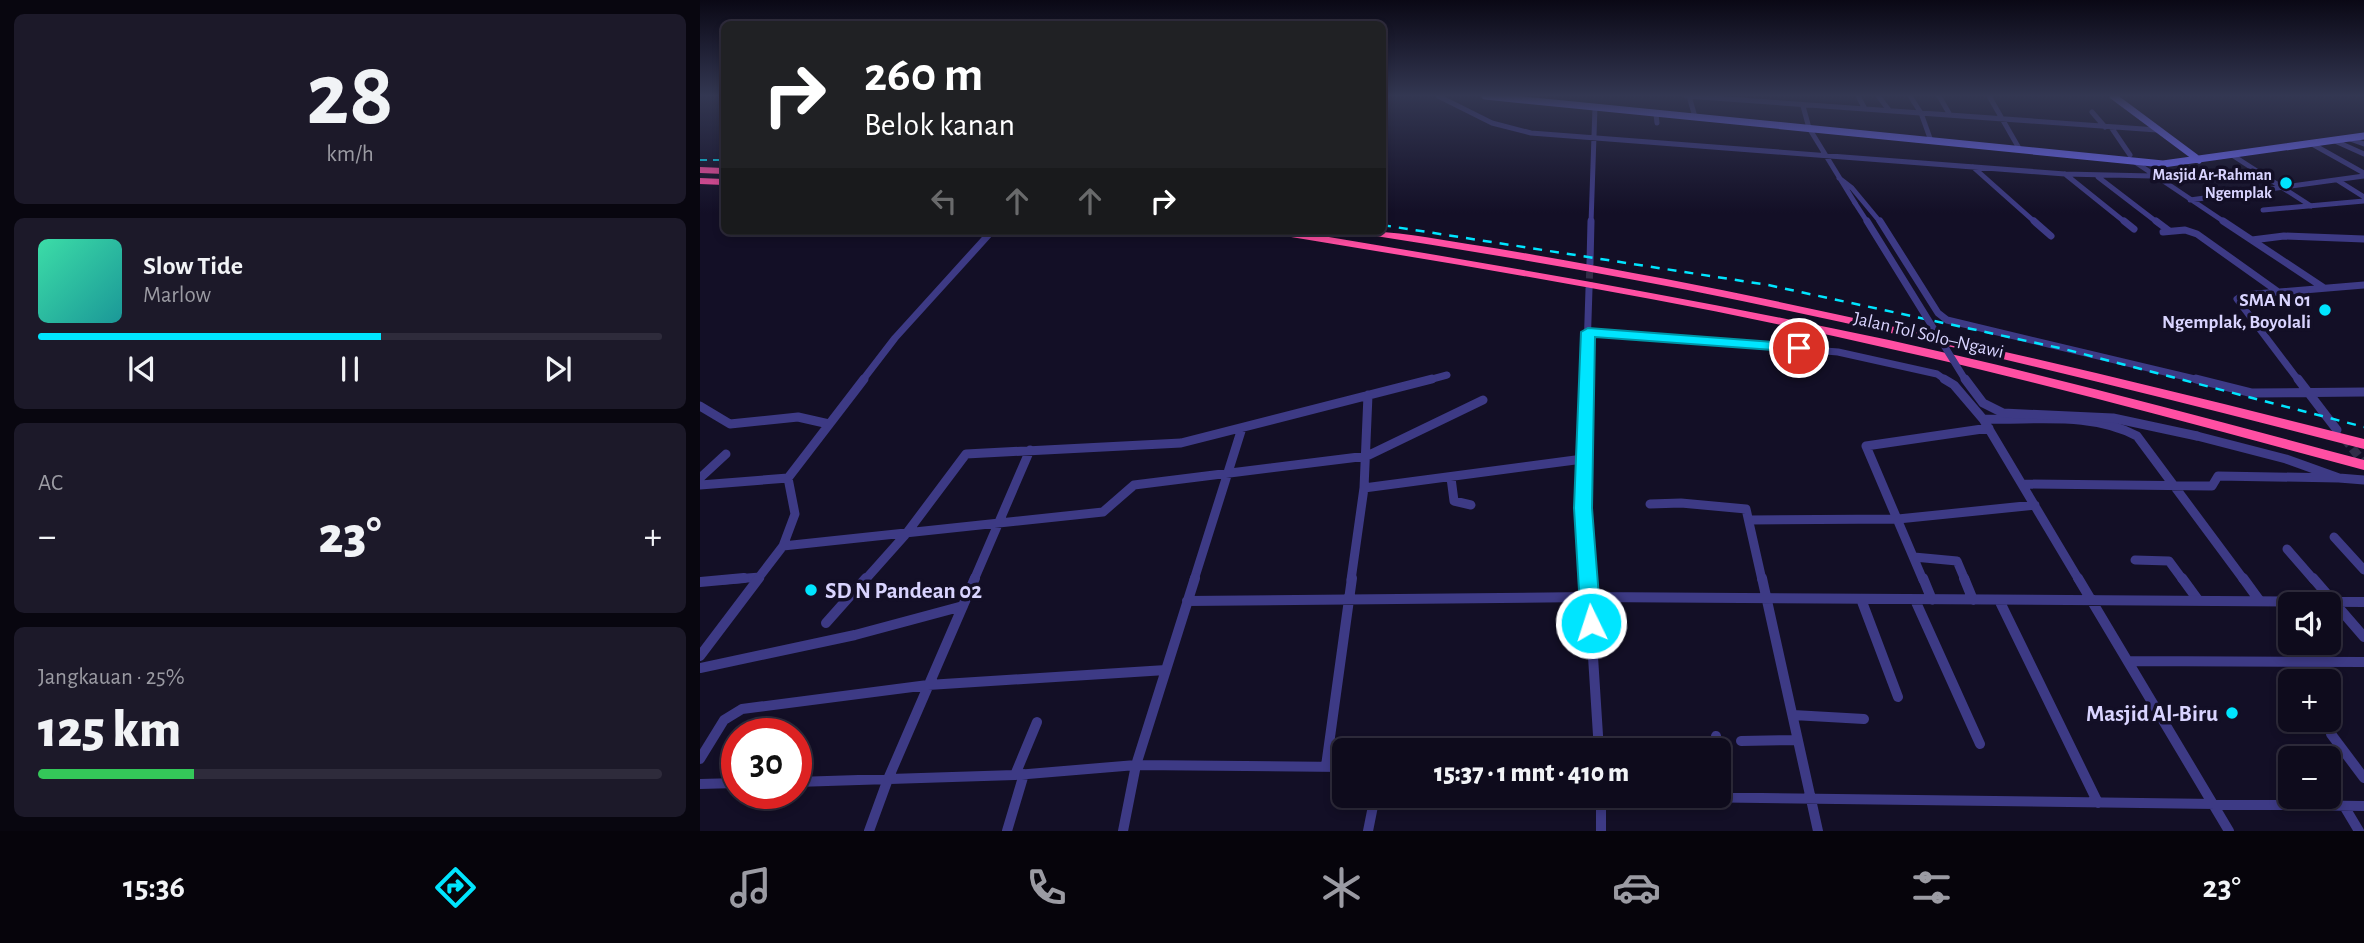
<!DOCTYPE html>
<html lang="id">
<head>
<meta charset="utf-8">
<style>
	:root { --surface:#0e0b1c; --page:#1c1929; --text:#f1f3f6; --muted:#9b9ba3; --line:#2e2b3b; --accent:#00e5ff }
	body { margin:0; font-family:"Alegreya Sans",sans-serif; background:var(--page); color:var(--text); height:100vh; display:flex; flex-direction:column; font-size:26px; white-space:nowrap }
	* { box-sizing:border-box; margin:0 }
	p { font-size:23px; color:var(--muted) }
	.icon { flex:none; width:38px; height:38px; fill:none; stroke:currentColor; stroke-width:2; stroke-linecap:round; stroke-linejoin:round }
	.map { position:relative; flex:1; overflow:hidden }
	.details { display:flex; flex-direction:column; gap:14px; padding:14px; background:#08060f; width:700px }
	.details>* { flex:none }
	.banner { position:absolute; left:21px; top:21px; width:665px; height:214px; border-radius:10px; box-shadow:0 4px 10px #0003,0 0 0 2px var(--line); background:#202124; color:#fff; overflow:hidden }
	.fabs { position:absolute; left:1578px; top:592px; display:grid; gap:14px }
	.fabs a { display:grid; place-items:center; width:63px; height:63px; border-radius:10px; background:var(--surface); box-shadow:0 4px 10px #0003,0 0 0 2px var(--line); font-size:35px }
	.speed { position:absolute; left:21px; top:718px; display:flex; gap:14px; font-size:35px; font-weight:700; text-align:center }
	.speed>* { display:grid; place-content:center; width:91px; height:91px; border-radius:50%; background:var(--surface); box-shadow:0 4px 10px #0003,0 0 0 2px var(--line); line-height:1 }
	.speed .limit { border:10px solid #d22; background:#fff; color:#111 }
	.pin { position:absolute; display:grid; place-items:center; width:60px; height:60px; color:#fff; margin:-30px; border:4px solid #fff; border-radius:50%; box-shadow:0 2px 7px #0007 }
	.me { position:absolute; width:77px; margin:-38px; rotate:356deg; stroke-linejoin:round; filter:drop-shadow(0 0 5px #0008) }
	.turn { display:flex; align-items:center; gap:24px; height:147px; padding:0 28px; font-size:32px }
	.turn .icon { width:91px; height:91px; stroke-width:2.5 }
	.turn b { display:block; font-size:49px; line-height:60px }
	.lanes { display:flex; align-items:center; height:66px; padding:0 28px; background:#0003; justify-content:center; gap:35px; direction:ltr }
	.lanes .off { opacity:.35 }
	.big { font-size:52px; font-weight:800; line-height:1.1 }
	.details .tile { flex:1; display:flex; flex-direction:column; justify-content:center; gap:10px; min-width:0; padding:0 24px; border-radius:10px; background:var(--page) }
	.details .dial { align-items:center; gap:0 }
	.dial b { font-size:91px; line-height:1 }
	.song { display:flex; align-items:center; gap:21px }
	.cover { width:84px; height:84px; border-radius:10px; background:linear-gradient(135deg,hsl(160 70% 55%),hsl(180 70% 35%)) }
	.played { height:7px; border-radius:4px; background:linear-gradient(90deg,var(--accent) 55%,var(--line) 55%) }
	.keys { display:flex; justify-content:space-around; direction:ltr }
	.heat { display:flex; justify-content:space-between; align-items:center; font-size:38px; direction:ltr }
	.charge { height:10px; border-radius:5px; background:linear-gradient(90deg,#34c759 25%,var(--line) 0) }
	.trip { position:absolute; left:632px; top:738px; width:399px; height:70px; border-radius:10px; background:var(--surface); box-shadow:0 4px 10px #0003,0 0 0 2px var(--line); font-weight:800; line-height:70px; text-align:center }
	.dock { display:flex; height:112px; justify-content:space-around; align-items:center; background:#06040b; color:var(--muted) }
	.dock .icon { width:49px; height:49px }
	.dock .selected { color:var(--accent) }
	.dock b { font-size:32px; color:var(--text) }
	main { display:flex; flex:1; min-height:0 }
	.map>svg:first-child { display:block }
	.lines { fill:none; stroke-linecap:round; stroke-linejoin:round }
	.street-tunnel-far1 { stroke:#312d47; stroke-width:7; stroke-dasharray:7 3.5; stroke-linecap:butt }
	.street-tunnel { stroke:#312d47; stroke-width:9; stroke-dasharray:9 4.5; stroke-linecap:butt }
	.street-far3 { stroke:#3d3a85; stroke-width:5 }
	.street-far2 { stroke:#3d3a85; stroke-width:7 }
	.street-far1 { stroke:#3d3a85; stroke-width:9 }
	.street { stroke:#3d3a85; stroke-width:10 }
	.secondary { stroke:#6f6bff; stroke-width:7 }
	.highway { fill:#ff4fa3; fill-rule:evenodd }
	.rail-far1 { stroke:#00e5ff; stroke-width:2; stroke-dasharray:7 6; stroke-linecap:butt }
	.rail { stroke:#00e5ff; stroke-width:2.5; stroke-dasharray:9 8; stroke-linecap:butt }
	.street-bridge-far2 { stroke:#3d3a85; stroke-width:5 }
	.street-bridge-far1 { stroke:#3d3a85; stroke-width:7 }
	.street-bridge { stroke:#3d3a85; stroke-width:9 }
	.route { fill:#00e5ff; stroke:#0095a6; stroke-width:2 }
	.poi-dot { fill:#00e5ff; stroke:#130f26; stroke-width:2.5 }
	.labels { text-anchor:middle; stroke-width:7; stroke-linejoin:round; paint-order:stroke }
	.far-poi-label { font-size:16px; font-weight:bold; fill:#d9d4ff; stroke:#130f26; text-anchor:end }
	.poi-label { font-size:19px; font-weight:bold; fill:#d9d4ff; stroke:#130f26; text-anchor:end }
	.street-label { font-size:19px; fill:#d9d4ff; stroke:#130f26 }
	.near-poi-label { font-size:23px; font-weight:bold; fill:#d9d4ff; stroke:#130f26; text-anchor:start }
</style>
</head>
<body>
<main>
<section class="details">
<div class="tile dial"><b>28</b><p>km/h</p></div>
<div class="tile">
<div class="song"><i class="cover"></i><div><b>Slow Tide</b><p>Marlow</p></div></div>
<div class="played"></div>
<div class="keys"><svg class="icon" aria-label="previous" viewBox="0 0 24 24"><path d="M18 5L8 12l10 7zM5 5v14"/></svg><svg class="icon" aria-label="pause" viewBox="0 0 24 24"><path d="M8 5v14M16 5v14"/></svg><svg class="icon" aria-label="next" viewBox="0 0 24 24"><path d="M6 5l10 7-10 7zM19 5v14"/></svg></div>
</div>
<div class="tile"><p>AC</p>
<div class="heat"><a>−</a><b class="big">23°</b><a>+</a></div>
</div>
<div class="tile"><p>Jangkauan · 25%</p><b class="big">125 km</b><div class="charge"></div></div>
</section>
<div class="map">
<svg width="1664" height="831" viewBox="0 0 1664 831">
	<rect width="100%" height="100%" fill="#130f26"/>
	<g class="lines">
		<path class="street-tunnel-far1" d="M 889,289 L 890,263"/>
		<path class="street-tunnel" d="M 1644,438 L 1664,463"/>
		<path class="street-far3" d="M 738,96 L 792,123 L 831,133 L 1365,174 L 1452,176
			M 986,96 L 1457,130
			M 989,96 L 995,117
			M 1158,96 L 1165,109
			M 1178,96 L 1189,110
			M 1210,96 L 1221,113 L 1231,141
			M 1239,96 L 1250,115
			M 1289,96 L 1320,150
			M 1103,106 L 1109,128 L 1155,203
			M 1392,112 L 1405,127
			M 956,114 L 957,123
			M 1411,127 L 1430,155
			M 1650,139 L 1664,144
			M 1635,141 L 1664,154
			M 1612,144 L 1664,173
			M 1532,155 L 1611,206
			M 1435,162 L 1526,223
			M 1273,167 L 1336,223
			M 1365,174 L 1426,223
			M 1398,177 L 1458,223
			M 1139,178 L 1152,188 L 1181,223
			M 1637,180 L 1664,197
			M 1490,200 L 1664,176
			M 1563,210 L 1664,201
			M 891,223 L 895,107"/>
		<path class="street-far2" d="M 1180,221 L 1238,313 L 1247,320 L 1503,381
			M 1334,221 L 1351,236
			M 1424,221 L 1434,229
			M 1456,221 L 1468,230
			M 1523,221 L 1624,288
			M 1463,232 L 1485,230 L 1497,234 L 1577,291
			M 1552,240 L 1584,236 L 1664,239
			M 890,263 L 891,221
			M 888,332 L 1138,352 L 1237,374 L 1247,381
			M 162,381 L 195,338 L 292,231
			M 725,381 L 747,375
			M 886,381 L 889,289
			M 1599,381 L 1537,299 L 1544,295 L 1664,285"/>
		<path class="street-far1" d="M 887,379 L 883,508 L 888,580
			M 1244,379 L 1254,385 L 1283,419 L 1379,580
			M 1496,379 L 1552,393 L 1664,392
			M 1598,379 L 1637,430
			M 0,406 L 30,424 L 98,417 L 129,424
			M 1283,419 C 1333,421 1391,411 1437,436 L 1544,580
			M 1497,436 L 1586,459 L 1639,478 L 1664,480
			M 0,478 L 26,454
			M 751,478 L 754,501 L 771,505
			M 1322,484 L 1512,486 L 1518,476 L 1639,478
			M 0,485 L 88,478 L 164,379
			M 664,488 L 883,459
			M 950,504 L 981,503 L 1046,509 L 1062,580
			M 1049,520 L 1198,519 L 1335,505
			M 1634,537 L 1664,570
			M 83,546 L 403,512 L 434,485 L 667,456 L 783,400
			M 1587,549 L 1614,580
			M 1214,557 L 1257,561 L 1265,580
			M 1435,560 L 1469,561 L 1483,580
			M 23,580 L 60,577
			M 57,580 L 83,546 L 95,514 L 88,478
			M 165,580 L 206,534 L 266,454 L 481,443 L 732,379
			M 274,580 L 330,450
			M 494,580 L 542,428
			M 651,580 L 664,488 L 668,395
			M 1223,580 L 1166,446 L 1289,428"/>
		<path class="street" d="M 888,578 L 899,751
			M 1062,578 L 1118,831
			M 1223,578 L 1232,600
			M 1264,578 L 1273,600
			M 1378,578 L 1529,831
			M 1482,578 L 1498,600
			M 1543,578 L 1559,600
			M 1613,578 L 1664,637
			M 0,582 L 44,578
			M 1161,599 L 1198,697
			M 1215,600 L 1280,744
			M 1299,600 L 1398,803
			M 487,601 L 889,597 L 1664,602
			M 126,623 L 166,578
			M 0,656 L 59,578
			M 1429,661 L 1664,662
			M 0,668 L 155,635 L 263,606
			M 1093,715 L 1164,719
			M 1631,734 L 1664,778
			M 1016,736 L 1018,751
			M 1041,741 L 1095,740
			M 1018,756 L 1023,799
			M 0,759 L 24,720 L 42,709 L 228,685 L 466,670
			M 626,766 L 652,578
			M 315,775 L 337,722
			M 96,782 L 315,775 L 436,765 L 644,767
			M 0,784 L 37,783
			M 901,796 L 901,831
			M 911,796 L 1664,806
			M 1644,806 L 1659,831
			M 169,831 L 188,779 L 275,578
			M 307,831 L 324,774
			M 423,831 L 436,765 L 495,578
			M 668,831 L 675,796"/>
		<path class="secondary" d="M 785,96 L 1463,164 L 1664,136
			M 1413,96 L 1499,160"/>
		<path class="highway" d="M 0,167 L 24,168 L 24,174 L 0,173 Z
			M 0,178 L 24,179 L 24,185 L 0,184 Z
			M 568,231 L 593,231 C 792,264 991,298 1189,340 C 1348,375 1506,418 1664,460 L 1664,470 C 1507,428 1350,384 1191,349 C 987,302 780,268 573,234 Z
			M 658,231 C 695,231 731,238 768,244 C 834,254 900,267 966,279 C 1201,325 1433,381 1664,439 L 1664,449 C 1458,396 1251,344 1042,301 C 917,275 790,254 663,234 Z"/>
		<path class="rail-far1" d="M 0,160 L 24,160"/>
		<path class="rail" d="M 682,225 L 1068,285 L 1364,349 L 1664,427"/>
		<path class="street-bridge-far2" d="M 1155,203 L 1168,223"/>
		<path class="street-bridge-far1" d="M 1167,221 L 1266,381"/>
		<path class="street-bridge" d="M 1265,379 L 1283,403 L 1303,413 L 1413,418 L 1497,436"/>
	</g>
	<linearGradient id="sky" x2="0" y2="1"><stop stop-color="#0a0815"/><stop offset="0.45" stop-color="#333752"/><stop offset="1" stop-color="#333752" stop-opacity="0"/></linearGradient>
	<rect width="1664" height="213" fill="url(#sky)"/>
	<path class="route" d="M 888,328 L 1099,344 L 1106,348 L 1099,352 L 895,337 L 892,508 L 901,623 L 898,629 L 884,629 L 881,623 L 874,508 L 881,332 Z"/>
	<g class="poi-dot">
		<circle cx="1586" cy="183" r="7"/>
		<circle cx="1625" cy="310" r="7"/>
		<circle cx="111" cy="590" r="7"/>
		<circle cx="1532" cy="713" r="7"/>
	</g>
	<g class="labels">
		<g class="far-poi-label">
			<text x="1572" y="180">Masjid Ar-Rahman<tspan x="1572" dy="18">Ngemplak</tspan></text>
		</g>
		<g class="poi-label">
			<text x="1611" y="306">SMA N 01<tspan x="1611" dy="22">Ngemplak, Boyolali</tspan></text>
		</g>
		<g class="street-label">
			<text transform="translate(1229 334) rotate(13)" y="7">Jalan Tol Solo–Ngawi</text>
		</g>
		<g class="near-poi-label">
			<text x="125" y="598">SD N Pandean 02</text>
			<text x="1518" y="721" text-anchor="end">Masjid Al-Biru</text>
		</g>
	</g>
</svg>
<div class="fabs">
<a><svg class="icon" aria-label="sound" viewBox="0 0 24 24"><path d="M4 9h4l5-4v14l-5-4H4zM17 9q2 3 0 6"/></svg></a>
<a>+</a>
<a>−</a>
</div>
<div class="speed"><div class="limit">30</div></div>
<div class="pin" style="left:1099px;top:348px;background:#d93025"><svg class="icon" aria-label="arrive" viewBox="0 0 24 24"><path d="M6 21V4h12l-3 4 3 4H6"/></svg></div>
<svg class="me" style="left:891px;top:623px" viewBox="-20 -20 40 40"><circle r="17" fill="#00e5ff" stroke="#fff" stroke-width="3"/><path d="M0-11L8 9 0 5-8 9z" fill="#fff"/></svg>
<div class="trip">15:37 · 1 mnt · 410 m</div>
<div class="banner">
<div class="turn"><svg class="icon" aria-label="right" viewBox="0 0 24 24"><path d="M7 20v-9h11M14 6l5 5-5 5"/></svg><div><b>260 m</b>Belok kanan</div></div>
<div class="lanes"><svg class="icon off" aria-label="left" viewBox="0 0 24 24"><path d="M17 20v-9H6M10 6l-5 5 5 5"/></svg><svg class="icon off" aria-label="ahead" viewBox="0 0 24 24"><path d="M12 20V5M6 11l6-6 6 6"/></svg><svg class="icon off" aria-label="ahead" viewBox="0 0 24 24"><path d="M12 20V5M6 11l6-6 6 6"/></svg><svg class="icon" aria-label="right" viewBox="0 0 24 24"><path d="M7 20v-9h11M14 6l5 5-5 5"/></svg></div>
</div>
</div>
</main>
<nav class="dock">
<b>15:36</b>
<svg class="icon selected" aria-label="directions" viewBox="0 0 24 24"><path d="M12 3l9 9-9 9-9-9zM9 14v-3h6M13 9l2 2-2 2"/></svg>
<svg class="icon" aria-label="music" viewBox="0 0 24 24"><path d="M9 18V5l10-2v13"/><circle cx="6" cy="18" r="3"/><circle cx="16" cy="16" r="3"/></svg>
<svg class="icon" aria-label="phone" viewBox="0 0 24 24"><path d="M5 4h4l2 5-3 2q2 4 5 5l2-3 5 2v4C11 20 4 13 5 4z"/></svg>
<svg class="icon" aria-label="climate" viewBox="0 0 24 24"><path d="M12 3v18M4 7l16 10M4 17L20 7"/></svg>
<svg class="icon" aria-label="car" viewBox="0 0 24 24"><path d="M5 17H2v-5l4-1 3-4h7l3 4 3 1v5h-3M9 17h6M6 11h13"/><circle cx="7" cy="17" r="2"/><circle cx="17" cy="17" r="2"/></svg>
<svg class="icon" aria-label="filters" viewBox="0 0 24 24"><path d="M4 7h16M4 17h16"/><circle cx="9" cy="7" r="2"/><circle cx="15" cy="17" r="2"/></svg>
<b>23°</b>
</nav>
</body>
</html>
